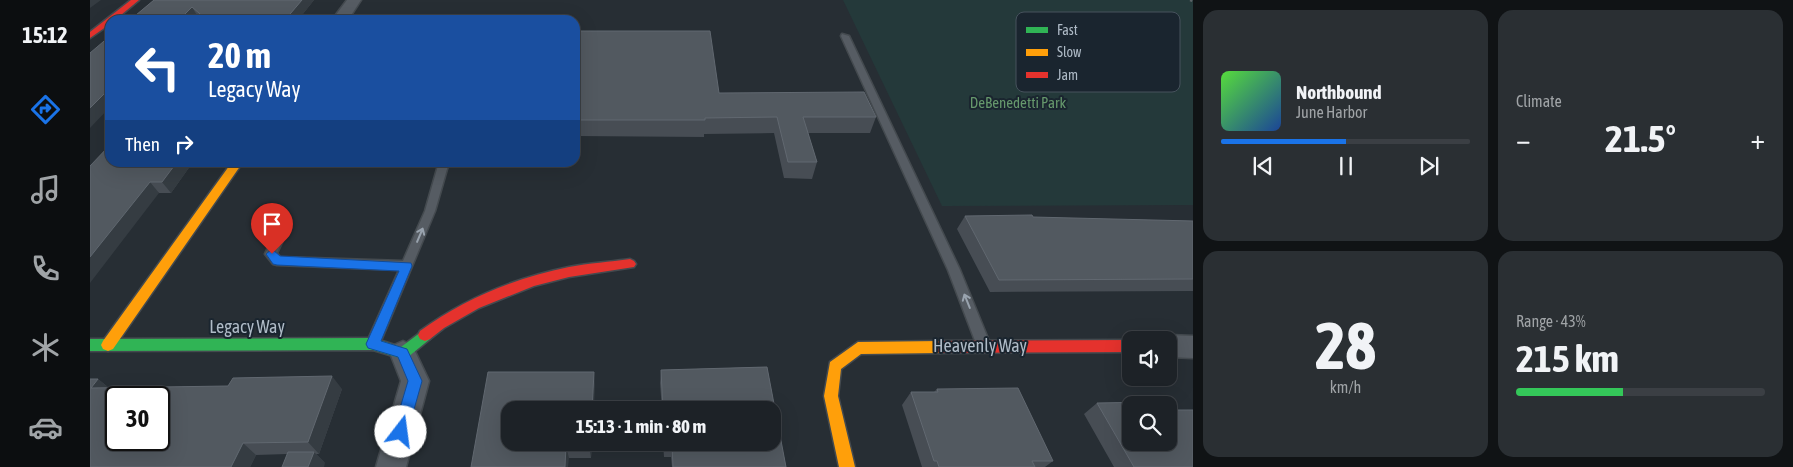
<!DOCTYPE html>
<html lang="en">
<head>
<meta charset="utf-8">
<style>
	:root { --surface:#1d2227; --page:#2a2f33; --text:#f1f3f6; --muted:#a0a4a7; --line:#3b3f44; --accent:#1a73e8 }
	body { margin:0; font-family:"Asap Condensed",sans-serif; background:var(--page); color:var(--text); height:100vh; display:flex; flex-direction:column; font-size:19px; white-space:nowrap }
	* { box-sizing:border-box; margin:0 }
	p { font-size:16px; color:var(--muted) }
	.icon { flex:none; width:28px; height:28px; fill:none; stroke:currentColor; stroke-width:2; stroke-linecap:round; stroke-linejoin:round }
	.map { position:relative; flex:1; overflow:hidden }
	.details { display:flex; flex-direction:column; gap:10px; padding:10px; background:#101315; width:600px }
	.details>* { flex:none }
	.top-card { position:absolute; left:15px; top:15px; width:475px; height:152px; border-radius:15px; box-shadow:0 5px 20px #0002,0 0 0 1px var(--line); background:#1a4fa0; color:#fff; overflow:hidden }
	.fabs { position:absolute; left:1032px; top:331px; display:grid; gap:10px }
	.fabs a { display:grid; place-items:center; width:55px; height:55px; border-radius:10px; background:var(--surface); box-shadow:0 5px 20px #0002,0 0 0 1px var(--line); font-size:25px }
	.speed { position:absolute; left:15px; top:386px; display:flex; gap:10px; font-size:25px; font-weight:700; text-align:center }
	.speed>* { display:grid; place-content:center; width:65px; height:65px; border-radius:50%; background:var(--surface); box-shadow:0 5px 20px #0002,0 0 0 1px var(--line); line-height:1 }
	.speed .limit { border:2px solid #111; border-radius:8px; background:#fff; color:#111 }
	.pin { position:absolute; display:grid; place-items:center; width:42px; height:42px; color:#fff; margin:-51px -21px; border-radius:50% 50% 50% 0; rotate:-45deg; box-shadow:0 0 5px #0007 }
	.pin .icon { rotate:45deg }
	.me { position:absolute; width:55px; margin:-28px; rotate:15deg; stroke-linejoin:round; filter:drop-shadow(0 0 4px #0008) }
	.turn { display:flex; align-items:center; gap:18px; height:105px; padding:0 20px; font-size:22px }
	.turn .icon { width:65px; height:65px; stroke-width:2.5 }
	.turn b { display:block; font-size:35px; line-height:42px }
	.then { display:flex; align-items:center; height:48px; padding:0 20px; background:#0003; gap:10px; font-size:19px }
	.big { font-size:38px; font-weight:700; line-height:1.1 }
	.details .widget { flex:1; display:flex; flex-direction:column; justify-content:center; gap:8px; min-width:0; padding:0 18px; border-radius:15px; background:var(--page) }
	.details .dial { align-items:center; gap:0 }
	.dial b { font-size:65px; line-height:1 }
	.song { display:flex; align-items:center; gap:15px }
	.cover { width:60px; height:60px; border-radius:8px; background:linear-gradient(135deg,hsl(110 70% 55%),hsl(220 70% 35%)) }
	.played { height:5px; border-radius:2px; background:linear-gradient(90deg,var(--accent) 50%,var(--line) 50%) }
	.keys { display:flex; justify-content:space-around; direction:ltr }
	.heat { display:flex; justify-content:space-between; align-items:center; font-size:28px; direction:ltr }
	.charge { height:8px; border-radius:4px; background:linear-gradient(90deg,#34c759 43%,var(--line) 0) }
	.details .tiles { flex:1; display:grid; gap:10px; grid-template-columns:repeat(2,1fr) }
	.trip { position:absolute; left:411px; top:401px; width:280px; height:50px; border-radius:15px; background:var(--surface); box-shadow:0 5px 20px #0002,0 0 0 1px var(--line); font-weight:700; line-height:50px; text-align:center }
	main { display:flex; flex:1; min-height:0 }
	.tabs { display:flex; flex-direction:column; width:90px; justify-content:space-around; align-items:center; background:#0c0e10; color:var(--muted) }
	.tabs .icon { width:35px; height:35px }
	.tabs .current { color:var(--accent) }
	.tabs b { font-size:22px; color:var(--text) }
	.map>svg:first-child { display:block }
	.green { fill:#24393a }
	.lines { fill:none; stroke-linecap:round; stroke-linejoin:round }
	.lane-casing { stroke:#444a4f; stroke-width:3 }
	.street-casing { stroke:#444a4f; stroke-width:3 }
	.fast-casing { stroke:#444a4f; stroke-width:3 }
	.slow-casing { stroke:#444a4f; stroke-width:3 }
	.jam-casing { stroke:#444a4f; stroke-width:3 }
	.path { stroke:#5a6166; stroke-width:2.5; stroke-dasharray:2.5 2.5; stroke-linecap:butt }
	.lane { fill:#565c63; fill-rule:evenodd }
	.street { fill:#565c63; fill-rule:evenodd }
	.fast { fill:#30b455; fill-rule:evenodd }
	.slow { fill:#ff9f0a; fill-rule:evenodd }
	.jam { fill:#e5322d; fill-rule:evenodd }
	.wall { fill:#474d54 }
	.shaded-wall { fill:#353c42 }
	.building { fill:#525960; stroke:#616870; fill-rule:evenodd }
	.oneway { stroke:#99a3ae }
	.route { fill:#1a73e8; stroke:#114b97 }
	.labels { text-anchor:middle; stroke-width:4; stroke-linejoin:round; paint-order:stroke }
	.far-park-label { font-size:15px; fill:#66986c; stroke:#1a252f }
	.street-label { font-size:18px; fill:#afbbc7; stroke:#1a252f }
	.key { fill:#1a252f; stroke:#47525d; stroke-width:1 }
	.key-label { font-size:14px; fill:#afbbc7 }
</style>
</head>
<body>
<main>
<nav class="tabs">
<b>15:12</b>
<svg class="icon current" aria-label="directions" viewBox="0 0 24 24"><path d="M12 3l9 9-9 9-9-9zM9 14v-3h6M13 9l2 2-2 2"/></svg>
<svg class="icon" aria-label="music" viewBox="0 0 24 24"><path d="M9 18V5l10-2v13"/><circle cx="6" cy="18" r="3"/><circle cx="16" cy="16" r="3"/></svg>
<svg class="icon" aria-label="phone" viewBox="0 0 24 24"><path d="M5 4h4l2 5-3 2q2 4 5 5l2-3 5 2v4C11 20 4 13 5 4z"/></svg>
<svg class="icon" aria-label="climate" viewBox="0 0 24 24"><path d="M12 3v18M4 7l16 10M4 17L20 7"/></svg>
<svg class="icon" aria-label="car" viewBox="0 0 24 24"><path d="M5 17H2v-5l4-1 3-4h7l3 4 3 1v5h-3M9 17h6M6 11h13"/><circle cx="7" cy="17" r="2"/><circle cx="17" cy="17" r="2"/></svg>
</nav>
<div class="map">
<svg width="1103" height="467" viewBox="0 0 1103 467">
	<rect width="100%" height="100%" fill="#272e34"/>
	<path class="green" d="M 753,0 L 1103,0 L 1103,205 L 852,206 Z"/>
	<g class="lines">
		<g class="lane-casing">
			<path id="lane" d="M 752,34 L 759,36 L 870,270 L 901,346 L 899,350 L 894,352 L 889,350 L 887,346 L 858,270 L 751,36 Z
				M 349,162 L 359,162 L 345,211 L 288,348 L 283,350 L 278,348 L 276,344 L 309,270 L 187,265 L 183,264 L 175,254 L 183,237 L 187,236 L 193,240 L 187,253 L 190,257 L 313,261 L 335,211 Z"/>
		</g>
		<g class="street-casing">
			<path id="street" d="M 257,0 L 271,0 L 258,20 L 242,20 Z
				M 1079,335 L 1103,336 L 1103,358 L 1079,357 L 1079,340 L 1069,340 Z
				M 313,341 L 322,345 L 339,381 L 316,467 L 286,467 L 311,381 L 300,353 L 304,345 Z"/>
		</g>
		<g class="fast-casing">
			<path id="fast" d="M 335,329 L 340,331 L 342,335 L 340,339 L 318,357 L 313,359 L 283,350 L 0,351 L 0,339 L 283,338 L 311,347 Z"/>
		</g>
		<g class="slow-casing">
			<path id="slow" d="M 142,162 L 153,162 L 23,349 L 18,351 L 13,349 L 11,345 L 13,341 Z
				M 850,341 L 855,343 L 857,347 L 855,351 L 850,353 L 771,354 L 751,369 L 748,396 L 765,467 L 749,467 L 734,396 L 740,362 L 768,342 Z"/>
		</g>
		<g class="jam-casing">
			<path id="jam" d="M 41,0 L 49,0 L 25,20 L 20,20 L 20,24 L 0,38 L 0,32 Z
				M 540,259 L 544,261 L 546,264 L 544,267 L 479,277 L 444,286 L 389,308 L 354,328 L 340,339 L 335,341 L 330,339 L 328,335 L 330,331 C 374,299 425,278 479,267 C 499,263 520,262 540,259 Z
				M 1041,340 L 1041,352 L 850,353 L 845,351 L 843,347 L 845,343 L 850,341 Z"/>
		</g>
		<path class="path" d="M 1100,0 L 1103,1"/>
		<use href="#lane" class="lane"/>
		<use href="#street" class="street"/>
		<use href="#fast" class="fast"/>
		<use href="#slow" class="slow"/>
		<use href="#jam" class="jam"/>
	</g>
	<path class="wall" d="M 64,0 L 224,0 L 208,20 L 111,20 L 108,17 L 105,20 L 40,20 Z
		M 485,31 L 629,93 L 786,117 L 780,133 L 718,133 L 727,162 L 722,179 L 694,178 L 684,133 L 614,134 L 614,137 L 485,136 Z
		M 20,162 L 103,162 L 81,193 L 69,193 Z
		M 875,216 L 1103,221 L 1103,291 L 900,292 L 867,229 Z
		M 677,367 L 696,467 L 582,467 L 581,457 L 574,457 L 573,442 L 682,442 L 682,410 L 572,410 L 570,383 L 571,370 Z
		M 8,379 L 19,388 L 252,389 L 229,454 L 226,454 L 235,463 L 197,454 L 166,455 L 160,467 L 0,467 Z
		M 505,385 L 420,442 L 502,442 L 501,458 L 479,458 L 381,467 Z
		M 847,389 L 963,461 L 955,467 L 832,467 L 812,405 L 821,392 L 844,392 Z
		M 1007,403 L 1103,467 L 1024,467 L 994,414 Z"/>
	<path class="shaded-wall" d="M 0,0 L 11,0 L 0,8 Z
		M 212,0 L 224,0 L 208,20 L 195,20 Z
		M 102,7 L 108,17 L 105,20 L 89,20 Z
		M 20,88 L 20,107 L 0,128 L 0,108 Z
		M 87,162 L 103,162 L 81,193 L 72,182 Z
		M 60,182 L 69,193 L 0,283 L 0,257 Z
		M 504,372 L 505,385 L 504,410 L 502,410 Z
		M 242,376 L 252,389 L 229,454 L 218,442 Z
		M 8,379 L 24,392 L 1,388 Z
		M 500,442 L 502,442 L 501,458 L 499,446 Z
		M 153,443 L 166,455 L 160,467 L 141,467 Z
		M 476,446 L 479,458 L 478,467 L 475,467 Z
		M 224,452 L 235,463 L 234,467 L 218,467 Z"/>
	<path class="building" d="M 64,0 L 212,0 L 195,20 L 117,20 L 102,7 L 89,20 L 40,20 Z
		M 485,31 L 620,31 L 629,93 L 774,92 L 786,117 L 713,117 L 727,162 L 698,162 L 687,117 L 615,118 L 615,120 L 485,120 Z
		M 20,36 L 20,88 L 0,108 L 0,53 Z
		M 20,145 L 20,162 L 87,162 L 72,182 L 60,182 L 0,257 L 0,166 Z
		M 942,215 L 943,217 L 1103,221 L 1103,279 L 909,280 L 875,216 Z
		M 677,367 L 696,467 L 583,467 L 582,445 L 575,446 L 574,442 L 682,442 L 682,410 L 573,410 L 571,370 Z
		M 398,372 L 504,372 L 502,410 L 420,410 L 420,442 L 500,442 L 499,446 L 476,446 L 475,467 L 381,467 Z
		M 242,376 L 218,442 L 153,443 L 141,467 L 0,467 L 0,379 L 8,379 L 1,388 L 138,386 L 143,378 ZM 26,398 L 69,398 L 69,440 L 26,440 Z
		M 928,388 L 963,461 L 942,461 L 945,467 L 849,467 L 847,461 L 844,461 L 821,392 L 848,392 L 847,389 Z
		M 1064,402 L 1066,405 L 1041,405 L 1041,442 L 1079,442 L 1079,410 L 1103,410 L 1103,467 L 1044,467 L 1007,403 Z
		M 198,452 L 224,452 L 218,467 L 192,467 Z"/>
	<defs><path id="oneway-shaft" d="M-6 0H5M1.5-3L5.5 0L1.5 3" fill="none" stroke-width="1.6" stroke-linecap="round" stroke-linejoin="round" transform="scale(1.25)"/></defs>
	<g class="oneway">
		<use href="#oneway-shaft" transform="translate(330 235) rotate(-67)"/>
		<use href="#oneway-shaft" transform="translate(877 301) rotate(-112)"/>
	</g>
	<path class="route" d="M 182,249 L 190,256 L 321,263 L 322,266 L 291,341 L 317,349 L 332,381 L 316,438 L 311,440 L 305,438 L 303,432 L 318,381 L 308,357 L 278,348 L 276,344 L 309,271 L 187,265 L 183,264 L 176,254 Z"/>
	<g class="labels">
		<g class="far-park-label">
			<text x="928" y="108">DeBenedetti Park</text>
		</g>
		<g class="street-label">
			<text x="157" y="333">Legacy Way</text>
			<text x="890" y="352">Heavenly Way</text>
		</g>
	</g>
	<rect x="926" y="12" width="164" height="80" rx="8" class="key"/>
	<rect x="936" y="27" width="22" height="6" fill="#30b455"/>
	<rect x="936" y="49" width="22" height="7" fill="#ff9f0a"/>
	<rect x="936" y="72" width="22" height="6" fill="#e5322d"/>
	<g class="key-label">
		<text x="967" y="35">Fast</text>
		<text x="967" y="57">Slow</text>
		<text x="967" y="80">Jam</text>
	</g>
</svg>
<div class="fabs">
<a><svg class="icon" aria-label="sound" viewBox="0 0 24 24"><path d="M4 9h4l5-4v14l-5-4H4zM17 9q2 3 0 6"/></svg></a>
<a><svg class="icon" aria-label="search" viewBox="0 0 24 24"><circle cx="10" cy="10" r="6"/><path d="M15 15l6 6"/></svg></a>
</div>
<div class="speed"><div class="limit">30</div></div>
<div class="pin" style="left:182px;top:254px;background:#d93025"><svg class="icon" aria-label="arrive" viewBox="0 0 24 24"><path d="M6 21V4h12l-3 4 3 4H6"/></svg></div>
<svg class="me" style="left:311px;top:432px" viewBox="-20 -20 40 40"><circle r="19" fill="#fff"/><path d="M0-13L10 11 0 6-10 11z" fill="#1a73e8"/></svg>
<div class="trip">15:13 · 1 min · 80 m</div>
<div class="top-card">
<div class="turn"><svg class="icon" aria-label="left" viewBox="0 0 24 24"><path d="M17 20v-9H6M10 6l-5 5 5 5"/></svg><div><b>20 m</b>Legacy Way</div></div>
<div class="then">Then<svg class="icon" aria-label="right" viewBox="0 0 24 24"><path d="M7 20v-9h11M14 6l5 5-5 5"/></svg></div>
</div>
</div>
<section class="details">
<div class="tiles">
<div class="widget">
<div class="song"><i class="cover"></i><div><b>Northbound</b><p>June Harbor</p></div></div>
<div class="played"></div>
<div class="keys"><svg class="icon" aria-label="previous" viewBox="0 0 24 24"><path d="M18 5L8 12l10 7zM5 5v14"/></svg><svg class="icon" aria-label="pause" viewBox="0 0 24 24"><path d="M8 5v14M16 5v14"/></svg><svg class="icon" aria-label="next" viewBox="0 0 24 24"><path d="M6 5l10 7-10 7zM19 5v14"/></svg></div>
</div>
<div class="widget"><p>Climate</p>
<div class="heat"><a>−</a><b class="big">21.5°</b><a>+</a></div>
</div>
<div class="widget dial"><b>28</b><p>km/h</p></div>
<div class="widget"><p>Range · 43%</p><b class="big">215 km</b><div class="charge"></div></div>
</div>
</section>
</main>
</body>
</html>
